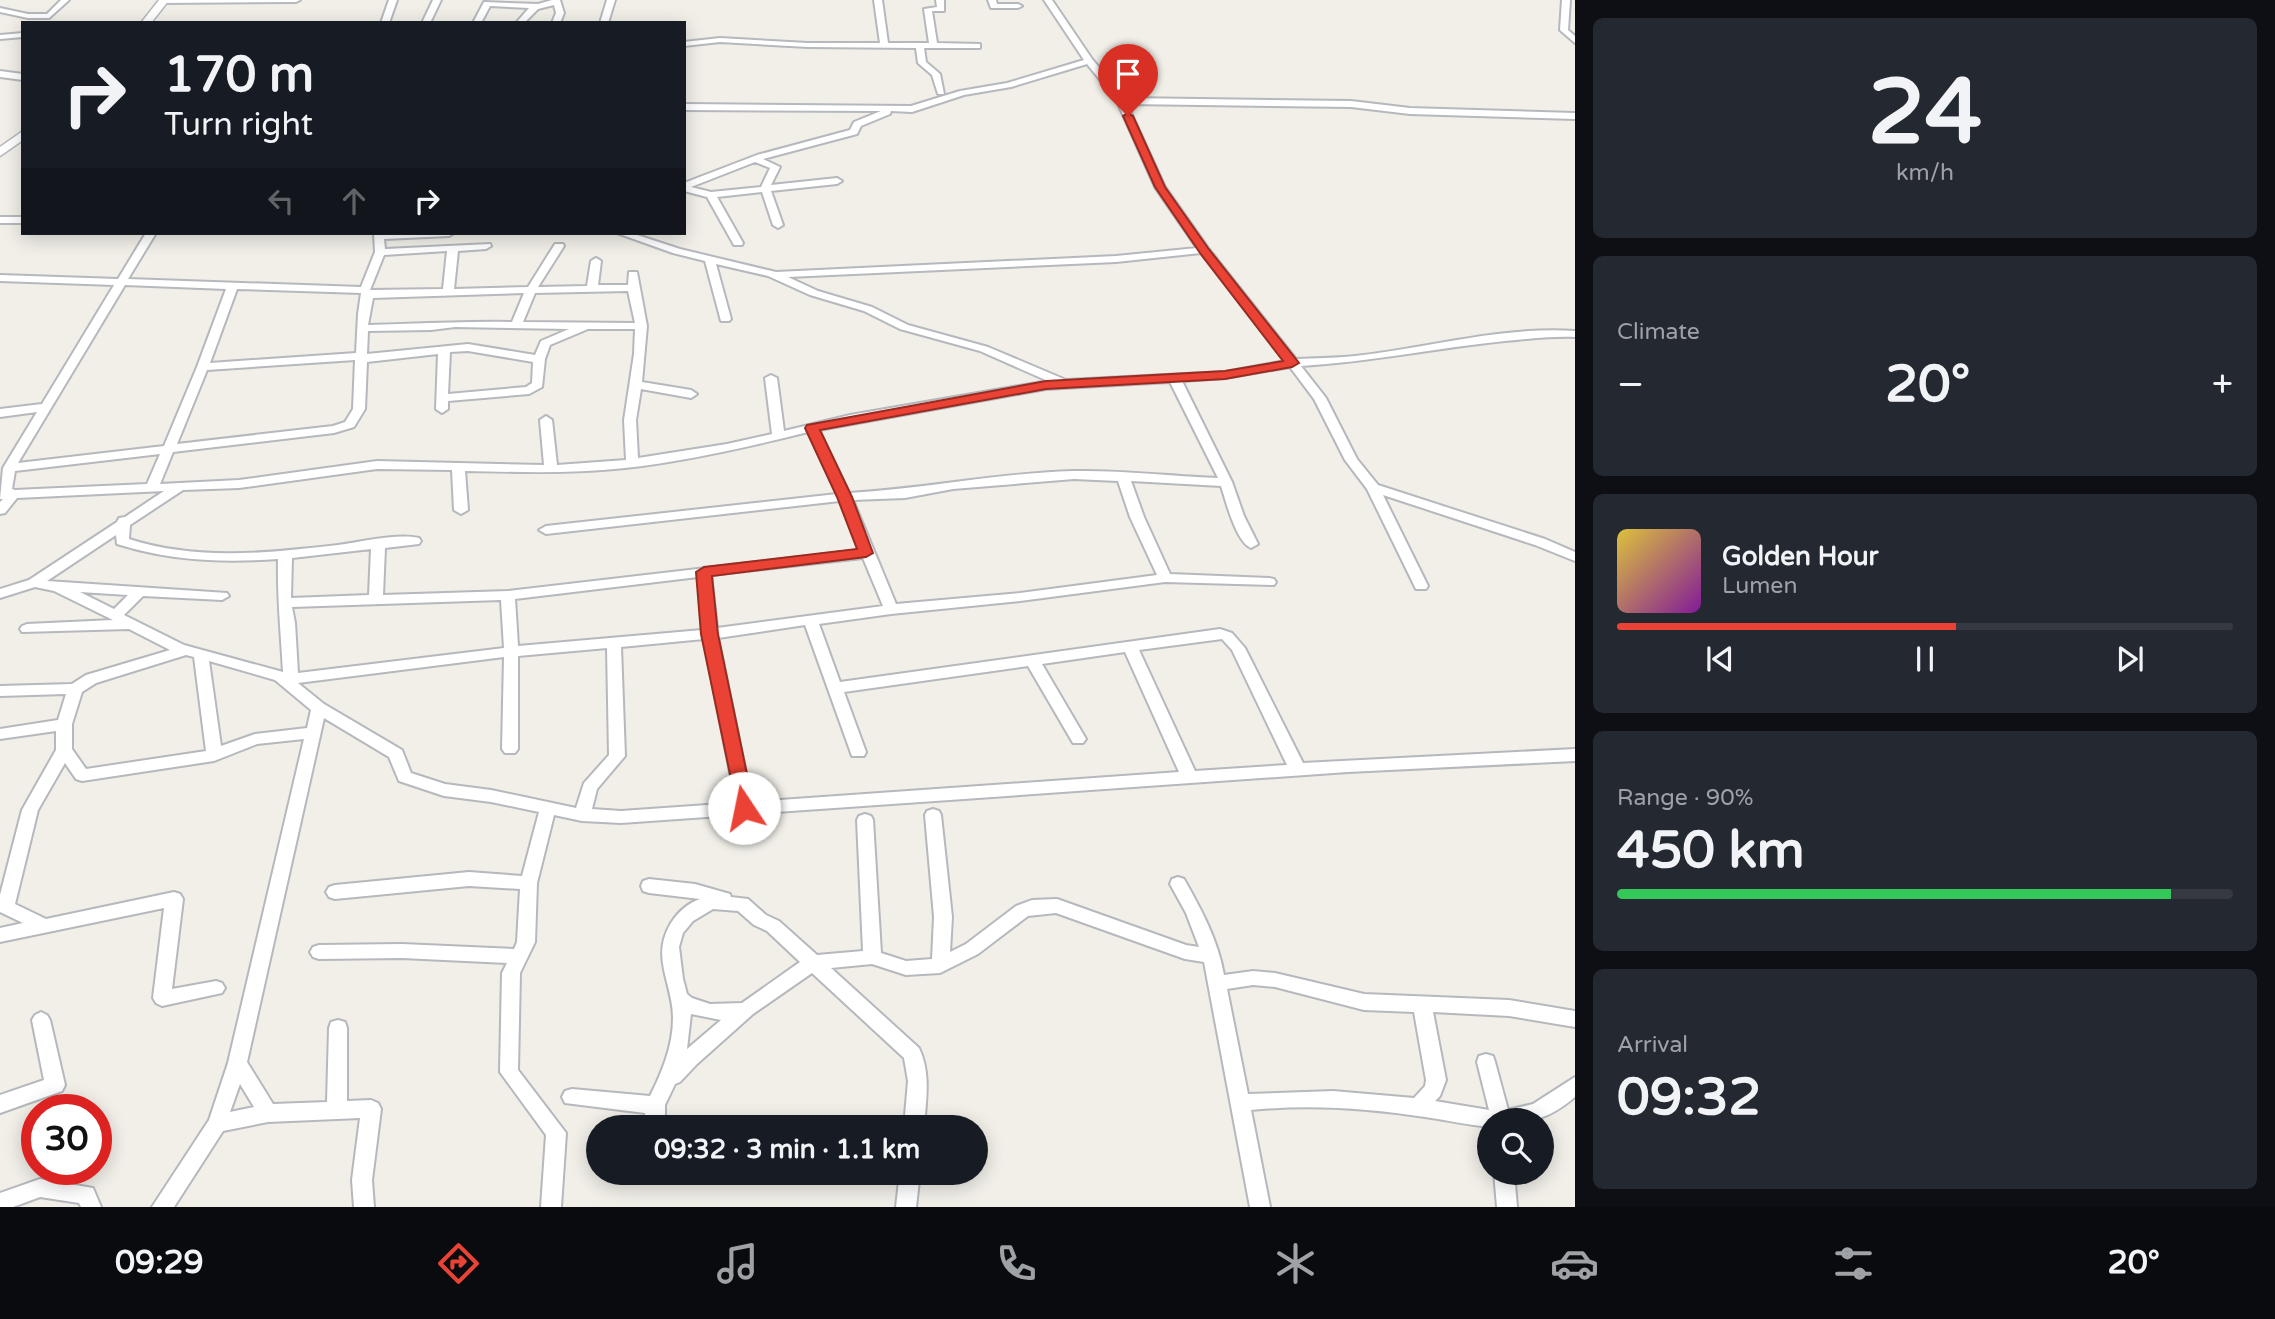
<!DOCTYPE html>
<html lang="en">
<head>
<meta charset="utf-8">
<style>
	:root { --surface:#171b24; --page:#242831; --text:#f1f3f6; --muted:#9ea1a6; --line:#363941; --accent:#ea4335 }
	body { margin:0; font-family:"Varela Round",sans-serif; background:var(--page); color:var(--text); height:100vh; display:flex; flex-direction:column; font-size:26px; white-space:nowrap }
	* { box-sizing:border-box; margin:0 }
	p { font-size:23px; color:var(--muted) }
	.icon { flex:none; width:38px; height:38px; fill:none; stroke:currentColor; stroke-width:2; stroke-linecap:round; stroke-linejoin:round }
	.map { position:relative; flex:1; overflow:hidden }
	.details { display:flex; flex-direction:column; gap:18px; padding:18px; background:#0d0f14; width:700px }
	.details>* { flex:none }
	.hud { position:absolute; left:21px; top:21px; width:665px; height:214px; border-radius:0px; box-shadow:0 4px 18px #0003; background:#171b24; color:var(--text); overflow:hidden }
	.buttons { position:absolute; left:1477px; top:1108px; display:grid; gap:14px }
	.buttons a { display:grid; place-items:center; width:77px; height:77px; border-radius:50%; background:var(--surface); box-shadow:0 4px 18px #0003; font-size:35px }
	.speed { position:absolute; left:21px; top:1094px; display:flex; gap:14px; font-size:35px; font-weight:700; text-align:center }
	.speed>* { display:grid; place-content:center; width:91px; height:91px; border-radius:50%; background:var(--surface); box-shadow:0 4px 18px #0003; line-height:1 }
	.speed .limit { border:10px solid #d22; background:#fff; color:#111 }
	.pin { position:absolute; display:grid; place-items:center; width:60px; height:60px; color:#fff; margin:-72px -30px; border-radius:50% 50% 50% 0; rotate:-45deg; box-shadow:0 0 7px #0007 }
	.pin .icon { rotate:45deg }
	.me { position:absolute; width:77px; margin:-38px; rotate:349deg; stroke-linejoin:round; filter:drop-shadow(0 0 5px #0008) }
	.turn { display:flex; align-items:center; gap:24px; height:147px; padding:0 28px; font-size:32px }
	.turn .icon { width:91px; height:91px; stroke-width:2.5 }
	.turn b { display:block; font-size:49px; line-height:60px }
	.lanes { display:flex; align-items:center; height:66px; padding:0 28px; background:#0003; justify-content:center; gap:35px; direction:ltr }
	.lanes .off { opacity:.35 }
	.big { font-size:52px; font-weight:700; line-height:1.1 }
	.details .tile { flex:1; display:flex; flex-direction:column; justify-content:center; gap:10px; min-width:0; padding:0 24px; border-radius:10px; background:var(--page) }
	.details .dial { align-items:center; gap:0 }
	.dial b { font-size:91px; line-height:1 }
	.song { display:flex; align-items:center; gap:21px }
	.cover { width:84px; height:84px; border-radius:10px; background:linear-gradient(135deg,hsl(50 70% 55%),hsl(290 70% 35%)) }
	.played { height:7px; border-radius:4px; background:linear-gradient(90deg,var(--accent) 55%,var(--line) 55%) }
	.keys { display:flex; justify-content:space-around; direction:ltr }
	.heat { display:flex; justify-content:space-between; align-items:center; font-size:38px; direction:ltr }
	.charge { height:10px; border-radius:5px; background:linear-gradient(90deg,#34c759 90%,var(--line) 0) }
	.trip { position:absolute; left:586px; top:1115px; width:402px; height:70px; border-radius:35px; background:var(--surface); box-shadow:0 4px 18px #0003; font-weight:700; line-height:70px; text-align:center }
	.dock { display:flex; height:112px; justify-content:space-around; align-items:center; background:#090b0e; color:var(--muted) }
	.dock .icon { width:49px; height:49px }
	.dock .current { color:var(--accent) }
	.dock b { font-size:32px; color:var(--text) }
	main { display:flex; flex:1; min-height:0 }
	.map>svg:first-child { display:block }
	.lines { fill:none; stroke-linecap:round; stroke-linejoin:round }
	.minor-casing { stroke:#b5b8bc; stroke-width:4 }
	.tertiary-casing { stroke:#b5b8bc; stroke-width:3 }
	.minor { fill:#fff; fill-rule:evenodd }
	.tertiary { fill:#fff; fill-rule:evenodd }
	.route { fill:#ea4335; stroke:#982c22; stroke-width:2 }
</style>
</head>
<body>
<main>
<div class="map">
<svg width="1575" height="1207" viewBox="0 0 1575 1207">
	<rect width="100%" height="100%" fill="#f1efe8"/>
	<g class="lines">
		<g class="minor-casing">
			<path id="minor" d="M 61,0 L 69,0 L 49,18 L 28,18 L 0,12 L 0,8 L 28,14 L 47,14 Z
				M 160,0 L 300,0 L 296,2 L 163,3 Z
				M 389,0 L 397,0 L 389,23 L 381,23 Z
				M 433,0 L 441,0 L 430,23 L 422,23 Z
				M 552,0 L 560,0 L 564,13 L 560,23 L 552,23 L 556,13 L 554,5 L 538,9 L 524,23 L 516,23 L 529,8 L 490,6 L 481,23 L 473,23 L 484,2 L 538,4 Z
				M 607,0 L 615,0 L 608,23 L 600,23 Z
				M 874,0 L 882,0 L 888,43 L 929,43 L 924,9 L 937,7 L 936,0 L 944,0 L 944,11 L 932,11 L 937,43 L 980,44 L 980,48 L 924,48 L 926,62 L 940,74 L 944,94 L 938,94 L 932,75 L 918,63 L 916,48 L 808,47 L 720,42 L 684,46 L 684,42 L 720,38 L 808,43 L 880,43 Z
				M 988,0 L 996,0 L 997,4 L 1018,4 L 1022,6 L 1018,8 L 991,8 Z
				M 1044,0 L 1052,0 L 1092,59 L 1125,98 L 1351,101 L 1410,108 L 1575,113 L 1575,119 L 1410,114 L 1351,107 L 1127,104 L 1165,187 L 1208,248 L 1296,359 C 1315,358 1335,358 1355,356 C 1428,348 1501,326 1575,331 L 1575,337 C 1551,336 1528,339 1505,341 C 1436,348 1369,362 1301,366 L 1326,398 L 1357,459 L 1378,485 L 1545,539 L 1575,552 L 1575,561 L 1535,545 L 1383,495 L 1428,586 L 1426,589 L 1416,589 L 1367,489 L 1345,460 L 1314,399 L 1290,367 L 1225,378 L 1182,381 L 1232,482 L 1244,516 L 1258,544 L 1251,548 C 1236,542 1226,501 1221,486 L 1131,481 L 1144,517 L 1170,574 L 1269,578 L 1274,579 L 1276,582 L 1274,585 L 1165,582 L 1020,601 L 891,614 L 819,624 L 840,682 L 1220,629 L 1232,633 L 1245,648 L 1303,763 L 1575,749 L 1575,761 L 1348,772 L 621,823 L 582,821 L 554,815 L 537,883 L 535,942 L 520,973 L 518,1070 L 566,1133 L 561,1207 L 541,1207 L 546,1135 L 500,1072 L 502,973 L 507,963 L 402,958 L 319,959 L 313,957 L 310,952 L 313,947 L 319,945 L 402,944 L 514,949 L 517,942 L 520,889 L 469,886 L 335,899 L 329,897 L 326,892 L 329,887 L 335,885 L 469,872 L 522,876 L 539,812 L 491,802 L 444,796 L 399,781 L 389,757 L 324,718 L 247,1062 L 273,1104 L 327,1102 L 329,1028 L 331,1022 L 338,1020 L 345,1022 L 347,1028 L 347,1101 L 371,1100 L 378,1103 L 381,1109 L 372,1180 L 374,1207 L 354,1207 L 352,1180 L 360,1118 L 268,1122 L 223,1131 L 174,1207 L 152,1207 L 209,1120 L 228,1063 L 304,739 L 257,744 L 214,761 L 82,781 L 76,779 L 65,763 L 38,810 L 15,904 L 46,919 L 174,892 L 180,894 L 183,899 L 172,989 L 216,981 L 222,983 L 225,988 L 222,993 L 162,1006 L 156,1003 L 153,998 L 164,908 L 0,942 L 0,928 L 23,923 L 0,912 L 0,895 L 22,810 L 56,750 L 56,731 L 0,739 L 0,729 L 58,720 L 66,694 L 0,696 L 0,686 L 72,684 L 86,675 L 170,650 L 129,629 L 22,632 L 20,629 L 22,626 L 27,624 L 113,620 L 54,591 L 35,587 L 0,598 L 0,589 L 29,580 L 117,522 L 119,518 L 125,517 L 164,491 L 17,498 L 5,513 L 0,514 L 0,502 L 3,499 L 0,499 L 3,468 L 37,412 L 0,417 L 0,409 L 42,404 L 114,285 L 0,281 L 0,275 L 118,279 L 146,233 L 156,233 L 128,279 L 361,287 L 375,252 L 374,233 L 454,233 L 449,236 L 384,239 L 385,249 L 490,244 L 491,246 L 486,249 L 458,251 L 454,289 L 528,287 L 555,244 L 563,244 L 564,246 L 538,287 L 587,286 L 591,261 L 596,258 L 601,261 L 598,285 L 628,285 L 629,272 L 637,272 L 647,326 L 642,382 L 691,390 L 697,394 L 691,398 L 641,389 L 636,420 L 638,458 L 727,444 L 772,434 L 765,378 L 771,375 L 777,378 L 784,431 L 850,415 L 1048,381 L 980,351 L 900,329 L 864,311 L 810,295 L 768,276 L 716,264 L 731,319 L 729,321 L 721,321 L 705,261 L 673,253 L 617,233 L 631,233 L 680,249 L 776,272 L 1116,256 L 1197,248 L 1155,187 L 1116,99 L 1087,64 L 1011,87 L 964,95 L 912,112 L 891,111 L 890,114 L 861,126 L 857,134 L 763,159 L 780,167 L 771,185 L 837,178 L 842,181 L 837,184 L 771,191 L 783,225 L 778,228 L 773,225 L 762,192 L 717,197 L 743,243 L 742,245 L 734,245 L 707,197 L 684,191 L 684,183 L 757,155 L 850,130 L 854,122 L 881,111 L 684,110 L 684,104 L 911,106 L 960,91 L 1007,83 L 1084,60 ZM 755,162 L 770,168 L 761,187 L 711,192 L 691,187 ZM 447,251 L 443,289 L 370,290 L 384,255 ZM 1201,253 L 1285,361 L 1225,372 L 1066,380 L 988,347 L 908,325 L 872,307 L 818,291 L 788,277 L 1116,262 ZM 125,285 L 226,289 L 197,367 L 164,446 L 18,463 ZM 237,289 L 361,293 L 358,314 L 356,353 L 210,363 ZM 628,291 L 635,323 L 523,322 L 535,293 ZM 524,293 L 512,322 C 464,321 416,324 368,325 L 373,298 ZM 455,327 L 569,329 L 541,341 L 535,355 L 468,344 L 367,354 L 368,331 L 431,330 ZM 588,329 L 635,329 L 634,354 L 624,420 L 626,460 L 557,465 L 552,420 L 546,416 L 540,420 L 544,465 L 377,461 L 239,480 L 160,484 L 173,452 L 334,433 L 354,427 L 365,409 L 367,362 L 438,354 L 436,409 L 442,413 L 448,409 L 448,401 L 529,394 L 542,387 L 545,359 L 550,345 ZM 468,351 L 533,362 L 532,383 L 526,387 L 448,394 L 450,352 ZM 355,360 L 353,409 L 345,422 L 333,426 L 177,444 L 207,370 ZM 1170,382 L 1218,478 C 1169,476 1121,470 1073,471 C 998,473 924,489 849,493 L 819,430 L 1046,389 ZM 808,432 L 837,494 L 546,526 L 539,530 L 546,534 L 840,501 L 860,550 L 508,591 L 383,595 L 385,548 L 419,544 L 421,541 L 419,538 C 397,533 361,542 338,545 C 268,553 197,561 129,539 L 130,525 L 183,490 L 239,488 L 377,469 L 452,470 L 454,510 L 461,514 L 468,510 L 465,471 C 518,472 571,474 625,468 C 687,461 748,447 808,432 ZM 160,454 L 147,484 L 15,490 L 12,489 L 15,471 ZM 1074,479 L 1118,481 L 1130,517 L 1157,575 L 1020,593 L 896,604 L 853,500 L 905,498 L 953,489 ZM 116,535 L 117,544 C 171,561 222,563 278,559 C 277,597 281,634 283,672 L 184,645 L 124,615 L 143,596 L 222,600 L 229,596 L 227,593 L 47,581 ZM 371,549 L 369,595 L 291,598 L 292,558 ZM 863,558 L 883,606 L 717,628 L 711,575 ZM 698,577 L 702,630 L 518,646 L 515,599 ZM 80,592 L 128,595 L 114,609 ZM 501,600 L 504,648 L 298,673 L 295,623 L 292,607 ZM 805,625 L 852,756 L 864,756 L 866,752 L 844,692 L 1028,666 L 1073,743 L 1083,743 L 1086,739 L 1042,664 L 1125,652 L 1179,772 L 752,802 L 718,638 ZM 704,639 L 736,803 L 621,811 L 592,809 L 597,789 L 625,756 L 621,647 ZM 1222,639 L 1232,650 L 1287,765 L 1195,771 L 1139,650 ZM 607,648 L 609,755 L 584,783 L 576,808 L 491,790 L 445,784 L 411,773 L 402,750 L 324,704 L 298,683 L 504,657 L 502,749 L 505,753 L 515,753 L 518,749 L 518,656 ZM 186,655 L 194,657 L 206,751 L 86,769 L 72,749 L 72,724 L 82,692 L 96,683 ZM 209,661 L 275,680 L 311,710 L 307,728 L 255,734 L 221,746 ZM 240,1084 L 254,1107 L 230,1112 Z
				M 1562,0 L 1570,0 L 1568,30 L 1575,36 L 1575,43 L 1560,30 Z
				M 23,33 L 23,37 L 0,39 L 0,35 Z
				M 0,71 L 23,74 L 23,80 L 0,77 Z
				M 0,217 L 23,217 L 23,223 L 0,223 Z
				M 933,809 L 939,811 L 941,815 L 952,917 L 950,952 L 966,944 L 1016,906 L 1032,900 L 1057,899 L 1186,945 L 1199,947 L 1186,913 L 1170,884 L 1172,879 L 1178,877 L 1184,879 C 1201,909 1218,940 1224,975 L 1253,971 L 1275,973 L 1364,994 L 1509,1000 L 1575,1011 L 1575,1027 L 1509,1016 L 1433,1012 L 1446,1080 L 1440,1096 L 1435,1101 L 1489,1110 L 1477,1062 L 1479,1056 L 1486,1054 L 1493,1056 L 1495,1062 L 1508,1110 L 1533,1104 L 1575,1077 L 1575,1097 C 1541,1125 1531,1120 1489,1120 L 1489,1127 C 1468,1125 1446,1120 1425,1117 C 1367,1108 1309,1104 1251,1110 L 1270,1207 L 1250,1207 L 1204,962 L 1185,959 L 1056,913 L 1028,916 L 978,954 L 940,973 L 906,975 L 872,964 L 831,968 L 919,1048 C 931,1073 926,1100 924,1127 L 904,1127 L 908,1081 L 904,1058 L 812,973 L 753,1014 L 697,1064 L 680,1082 L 675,1084 L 665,1105 L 665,1127 L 645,1127 L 645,1113 L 565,1103 L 562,1097 L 565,1091 L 572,1089 L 650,1096 C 662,1072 673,1046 673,1018 C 673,983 650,958 671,923 C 678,912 688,903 700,899 L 649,893 L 643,891 L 641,886 L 643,881 L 649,879 L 695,884 L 730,894 L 731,897 L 748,899 L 766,915 L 779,921 L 817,955 L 863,951 L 857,820 L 859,816 L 865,814 L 871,816 L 873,820 L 881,953 L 906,961 L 932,959 L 934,917 L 925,815 L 927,811 ZM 713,909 L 738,911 L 754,925 L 767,931 L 800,962 L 742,1003 L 710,1004 L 692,998 L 687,994 L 683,979 L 679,947 L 683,933 L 693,921 ZM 1253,985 L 1275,987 L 1364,1010 L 1414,1012 L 1426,1080 L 1425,1086 L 1414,1098 L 1333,1091 L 1248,1094 L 1227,989 ZM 691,1014 L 721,1020 L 687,1049 Z
				M 41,1012 L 47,1015 L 50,1020 L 65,1085 L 62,1091 L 0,1113 L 0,1095 L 44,1080 L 32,1020 L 35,1015 Z
				M 643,1172 L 663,1172 L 663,1173 L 660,1179 L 653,1182 L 646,1179 Z
				M 900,1172 L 920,1172 L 916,1207 L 896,1207 Z
				M 1494,1172 L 1514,1172 L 1517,1207 L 1497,1207 Z
				M 40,1179 L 93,1188 L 101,1207 L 81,1207 L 79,1203 L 40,1197 L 13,1207 L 0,1207 L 0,1193 Z"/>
		</g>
		<g class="tertiary-casing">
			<path id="tertiary" d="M 159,0 L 169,0 L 151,23 L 141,23 Z
				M 23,131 L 23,140 L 0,156 L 0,147 Z"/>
		</g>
		<use href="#minor" class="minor"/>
		<use href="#tertiary" class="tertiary"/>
	</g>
	<path class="route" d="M 1128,113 L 1133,116 L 1165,187 L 1208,248 L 1299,363 L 1292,367 L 1225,379 L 1046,389 L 820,430 L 852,497 L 873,553 L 866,557 L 712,576 L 718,634 L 754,808 L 751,813 L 738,813 L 701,634 L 696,572 L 704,567 L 857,549 L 837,497 L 805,428 L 807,425 L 1046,381 L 1225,371 L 1283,361 L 1200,253 L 1155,187 L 1123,116 Z"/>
</svg>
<div class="buttons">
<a><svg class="icon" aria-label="search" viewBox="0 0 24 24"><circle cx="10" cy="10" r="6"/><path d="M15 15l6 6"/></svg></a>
</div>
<div class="speed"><div class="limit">30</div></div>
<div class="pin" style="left:1128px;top:116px;background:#d93025"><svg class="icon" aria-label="arrive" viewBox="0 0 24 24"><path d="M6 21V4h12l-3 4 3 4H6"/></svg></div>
<svg class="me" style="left:744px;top:808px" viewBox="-20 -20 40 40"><circle r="19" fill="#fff"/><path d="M0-13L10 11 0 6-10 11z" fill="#ea4335"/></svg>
<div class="trip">09:32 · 3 min · 1.1 km</div>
<div class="hud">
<div class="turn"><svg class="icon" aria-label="right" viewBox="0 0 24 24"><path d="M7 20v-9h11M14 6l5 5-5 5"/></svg><div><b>170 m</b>Turn right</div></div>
<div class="lanes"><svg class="icon off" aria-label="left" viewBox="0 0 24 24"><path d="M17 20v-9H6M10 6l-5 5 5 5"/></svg><svg class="icon off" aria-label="ahead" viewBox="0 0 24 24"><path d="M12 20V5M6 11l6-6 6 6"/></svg><svg class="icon" aria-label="right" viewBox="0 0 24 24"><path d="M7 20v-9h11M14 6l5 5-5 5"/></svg></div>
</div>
</div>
<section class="details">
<div class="tile dial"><b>24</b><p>km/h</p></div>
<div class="tile"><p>Climate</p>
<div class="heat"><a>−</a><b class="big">20°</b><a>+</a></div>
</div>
<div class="tile">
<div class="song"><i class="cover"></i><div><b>Golden Hour</b><p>Lumen</p></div></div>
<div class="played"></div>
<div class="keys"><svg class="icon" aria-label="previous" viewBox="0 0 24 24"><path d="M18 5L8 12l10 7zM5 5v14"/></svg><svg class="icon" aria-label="pause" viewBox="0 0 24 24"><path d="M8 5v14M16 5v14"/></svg><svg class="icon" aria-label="next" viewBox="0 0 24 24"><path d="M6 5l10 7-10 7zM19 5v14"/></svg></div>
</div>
<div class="tile"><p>Range · 90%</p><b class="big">450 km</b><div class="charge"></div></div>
<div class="tile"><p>Arrival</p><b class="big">09:32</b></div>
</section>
</main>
<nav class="dock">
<b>09:29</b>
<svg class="icon current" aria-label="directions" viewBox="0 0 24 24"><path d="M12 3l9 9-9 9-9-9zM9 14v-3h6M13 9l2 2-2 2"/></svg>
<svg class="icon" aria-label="music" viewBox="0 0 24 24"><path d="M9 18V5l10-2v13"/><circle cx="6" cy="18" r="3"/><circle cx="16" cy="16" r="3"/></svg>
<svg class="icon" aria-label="phone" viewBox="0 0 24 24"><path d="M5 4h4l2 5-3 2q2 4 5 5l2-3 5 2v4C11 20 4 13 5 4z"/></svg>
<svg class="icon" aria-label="climate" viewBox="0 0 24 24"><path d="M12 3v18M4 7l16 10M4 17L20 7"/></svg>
<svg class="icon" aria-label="car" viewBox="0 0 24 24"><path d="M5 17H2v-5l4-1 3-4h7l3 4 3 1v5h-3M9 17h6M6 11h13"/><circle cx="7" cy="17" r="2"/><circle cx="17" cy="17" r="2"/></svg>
<svg class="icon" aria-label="filters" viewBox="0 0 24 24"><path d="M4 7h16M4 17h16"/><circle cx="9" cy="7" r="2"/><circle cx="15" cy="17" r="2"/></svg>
<b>20°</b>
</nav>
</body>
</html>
